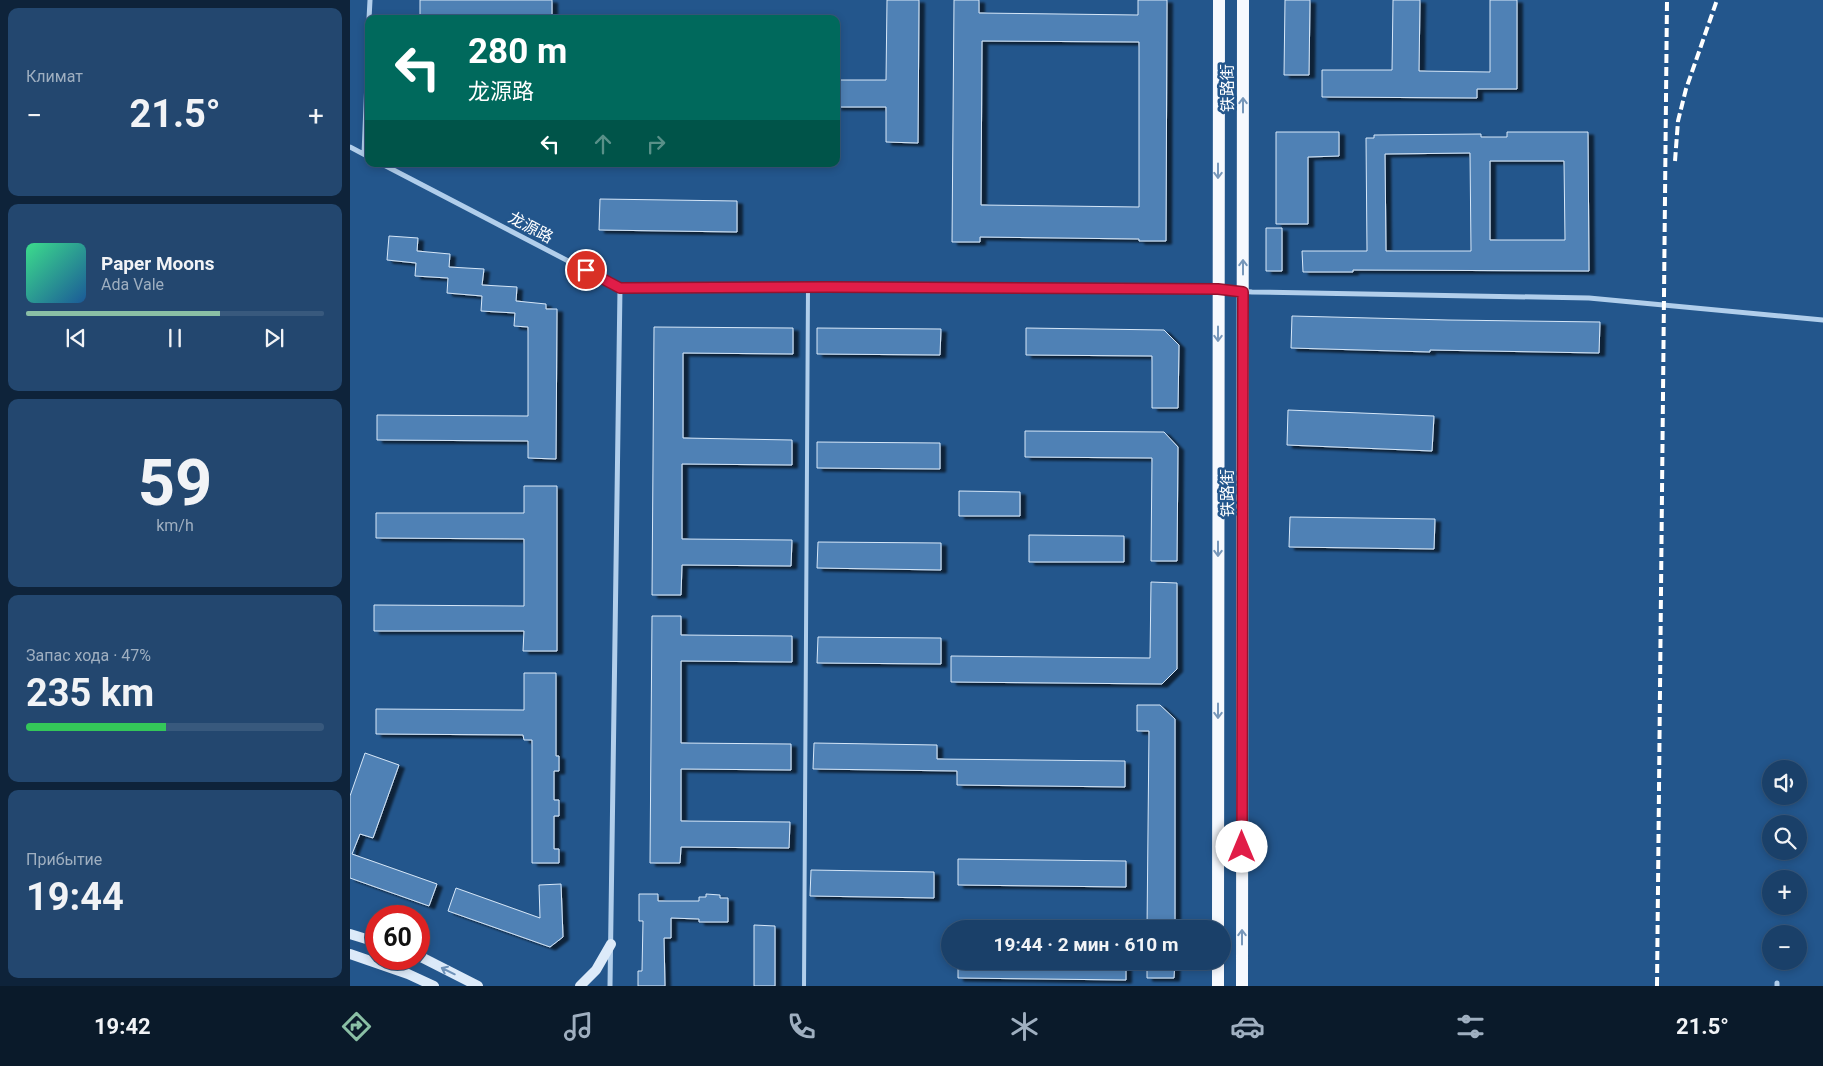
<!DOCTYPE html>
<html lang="ru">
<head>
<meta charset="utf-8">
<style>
	:root { --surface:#1a4069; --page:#23476f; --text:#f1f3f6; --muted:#9fafc0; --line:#38597d; --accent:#8abfa5 }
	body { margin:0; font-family:Roboto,"Noto Sans SC",sans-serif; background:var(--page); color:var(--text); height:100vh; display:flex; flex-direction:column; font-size:19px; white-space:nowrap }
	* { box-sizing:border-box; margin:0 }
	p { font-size:16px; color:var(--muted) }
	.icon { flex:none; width:28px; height:28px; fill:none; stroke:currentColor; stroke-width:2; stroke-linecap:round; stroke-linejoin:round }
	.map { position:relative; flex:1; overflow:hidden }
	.side { display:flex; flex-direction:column; gap:8px; padding:8px; background:#0e233a; width:350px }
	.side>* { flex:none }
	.top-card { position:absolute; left:15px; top:15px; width:475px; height:152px; border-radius:10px; box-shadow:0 2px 8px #0003,0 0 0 1px var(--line); background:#00695c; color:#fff; overflow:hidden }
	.tools { position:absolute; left:1412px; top:760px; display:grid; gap:10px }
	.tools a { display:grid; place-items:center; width:45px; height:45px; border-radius:50%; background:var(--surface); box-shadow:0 2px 8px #0003,0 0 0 1px var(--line); font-size:25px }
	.speed { position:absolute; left:15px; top:905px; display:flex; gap:10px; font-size:25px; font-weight:700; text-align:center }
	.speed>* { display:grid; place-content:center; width:65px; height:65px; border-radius:50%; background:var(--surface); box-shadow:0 2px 8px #0003,0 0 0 1px var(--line); line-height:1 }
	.speed .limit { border:8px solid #d22; background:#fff; color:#111 }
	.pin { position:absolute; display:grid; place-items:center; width:42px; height:42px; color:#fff; margin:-21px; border:2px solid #fff; border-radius:50%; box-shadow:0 1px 5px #0007 }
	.me { position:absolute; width:55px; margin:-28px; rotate:0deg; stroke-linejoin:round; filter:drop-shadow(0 0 4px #0008) }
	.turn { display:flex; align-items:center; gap:18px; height:105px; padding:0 20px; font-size:22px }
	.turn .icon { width:65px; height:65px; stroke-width:2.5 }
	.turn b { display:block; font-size:35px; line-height:42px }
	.lanes { display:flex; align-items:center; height:48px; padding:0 20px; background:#0003; justify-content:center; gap:25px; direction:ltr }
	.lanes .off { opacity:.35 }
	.big { font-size:38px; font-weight:700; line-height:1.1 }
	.side .card { flex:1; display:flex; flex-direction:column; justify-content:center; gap:8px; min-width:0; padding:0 18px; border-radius:10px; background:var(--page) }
	.side .dial { align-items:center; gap:0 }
	.dial b { font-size:65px; line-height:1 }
	.song { display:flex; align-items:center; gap:15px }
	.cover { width:60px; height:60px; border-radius:8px; background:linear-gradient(135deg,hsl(150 70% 55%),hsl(210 70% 35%)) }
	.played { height:5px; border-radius:2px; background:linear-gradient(90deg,var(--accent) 65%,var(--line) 65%) }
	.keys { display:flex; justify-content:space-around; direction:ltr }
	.heat { display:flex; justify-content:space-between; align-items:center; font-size:28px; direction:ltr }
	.charge { height:8px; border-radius:4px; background:linear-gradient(90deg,#34c759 47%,var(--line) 0) }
	.trip { position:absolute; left:591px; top:920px; width:290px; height:50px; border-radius:25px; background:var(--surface); box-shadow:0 2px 8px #0003,0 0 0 1px var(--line); font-weight:700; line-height:50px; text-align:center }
	.tab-bar { display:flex; height:80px; justify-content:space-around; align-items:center; background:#0a1a2a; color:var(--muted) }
	.tab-bar .icon { width:35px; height:35px }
	.tab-bar .active { color:var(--accent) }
	.tab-bar b { font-size:22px; color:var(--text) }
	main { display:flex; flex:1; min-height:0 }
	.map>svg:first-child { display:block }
	.building { fill:#5081b5; stroke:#d6e7f8; fill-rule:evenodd; filter:url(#shadow) }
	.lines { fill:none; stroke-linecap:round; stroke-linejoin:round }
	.lane { stroke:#b1ceeb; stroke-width:4 }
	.street { stroke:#b1ceeb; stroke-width:5 }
	.secondary { stroke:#dceaf9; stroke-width:10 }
	.primary { stroke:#f6f9fe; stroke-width:12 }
	.rail { stroke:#fff; stroke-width:4; stroke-dasharray:9 4; stroke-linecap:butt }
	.oneway { stroke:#7797ba }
	.oneway2 { stroke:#6d91b8 }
	.route-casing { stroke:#92132f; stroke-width:12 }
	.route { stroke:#e11d48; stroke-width:9 }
	.labels { text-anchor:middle; stroke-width:5; stroke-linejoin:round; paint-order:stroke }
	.street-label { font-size:16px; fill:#fff; stroke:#23568c }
</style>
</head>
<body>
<main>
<section class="side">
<div class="card"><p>Климат</p>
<div class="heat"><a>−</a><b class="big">21.5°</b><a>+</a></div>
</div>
<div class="card">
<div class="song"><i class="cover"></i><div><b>Paper Moons</b><p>Ada Vale</p></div></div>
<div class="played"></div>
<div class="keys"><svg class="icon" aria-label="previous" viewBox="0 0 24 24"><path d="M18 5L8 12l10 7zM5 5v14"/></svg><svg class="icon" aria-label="pause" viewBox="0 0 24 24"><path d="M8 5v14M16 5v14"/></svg><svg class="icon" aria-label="next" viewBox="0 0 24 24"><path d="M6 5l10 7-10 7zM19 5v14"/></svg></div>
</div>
<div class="card dial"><b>59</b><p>km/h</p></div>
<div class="card"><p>Запас хода · 47%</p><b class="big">235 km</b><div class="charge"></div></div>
<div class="card"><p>Прибытие</p><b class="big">19:44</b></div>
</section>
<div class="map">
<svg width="1473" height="986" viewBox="0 0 1473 986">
	<defs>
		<filter id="shadow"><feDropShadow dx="5.5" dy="3" stdDeviation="1" flood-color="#0009"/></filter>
	</defs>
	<rect width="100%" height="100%" fill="#23568c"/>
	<path class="building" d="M 70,0 L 202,0 L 202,18 L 70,16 Z
		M 537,0 L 569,0 L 568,143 L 536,142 L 536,107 L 486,107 L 486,80 L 536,80 Z
		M 604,0 L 629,0 L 629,13 L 788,15 L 788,0 L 817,0 L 816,241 L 789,241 L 789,239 L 630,237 L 630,242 L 602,242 ZM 632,41 L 789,42 L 789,207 L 631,205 Z
		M 935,0 L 960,0 L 959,75 L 934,75 Z
		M 1043,0 L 1070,0 L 1069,71 L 1140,72 L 1140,0 L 1167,0 L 1167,89 L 1127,89 L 1127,98 L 972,97 L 972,70 L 1042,70 Z
		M 926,132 L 989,132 L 989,156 L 958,157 L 958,224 L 926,224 Z
		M 1157,132 L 1238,132 L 1239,271 L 1003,270 L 1003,272 L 953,272 L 952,251 L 1017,251 L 1016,138 L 1024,138 L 1024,135 L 1131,134 L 1131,137 L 1157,137 ZM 1120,153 L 1121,251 L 1036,251 L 1035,154 ZM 1140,161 L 1214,161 L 1215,240 L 1140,240 Z
		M 250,199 L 387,201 L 387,232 L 249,230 Z
		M 916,228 L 932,228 L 932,271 L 916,271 Z
		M 39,236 L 68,238 L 67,251 L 100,254 L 99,267 L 134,269 L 132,285 L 167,287 L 166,301 L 196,304 L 196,309 L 207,309 L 206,459 L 178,458 L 178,441 L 27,440 L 27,415 L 178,416 L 178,327 L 164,326 L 165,313 L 131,311 L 132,296 L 97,293 L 98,278 L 65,276 L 66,263 L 37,260 Z
		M 942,316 L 1098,320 L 1250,322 L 1249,353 L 1080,350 L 1080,352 L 941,348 Z
		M 304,327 L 443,328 L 443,354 L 333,353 L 333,438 L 442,440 L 442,465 L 332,464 L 332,539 L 442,540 L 441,566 L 332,565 L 331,595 L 302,595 Z
		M 467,328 L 591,329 L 590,355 L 467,354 Z
		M 676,328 L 814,330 L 829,345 L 828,408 L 802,408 L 802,356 L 676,355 Z
		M 938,410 L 1084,416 L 1082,451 L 937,445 Z
		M 675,431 L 814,432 L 828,447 L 827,561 L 801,561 L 802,458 L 675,457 Z
		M 467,442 L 590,443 L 590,469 L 467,468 Z
		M 174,486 L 207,486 L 207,651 L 173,651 L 174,631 L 24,631 L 24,605 L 174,606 L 174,539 L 26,538 L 26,513 L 174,513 Z
		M 609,491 L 670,492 L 670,516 L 609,516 Z
		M 940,517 L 1085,519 L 1084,549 L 939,547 Z
		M 679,535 L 774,536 L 774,562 L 679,562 Z
		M 468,542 L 591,543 L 591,570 L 467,568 Z
		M 801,582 L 827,583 L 827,669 L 812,684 L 601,682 L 601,656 L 800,658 Z
		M 302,616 L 331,616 L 331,635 L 442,636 L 442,662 L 331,661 L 331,743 L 441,744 L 441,770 L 331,769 L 331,821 L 440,822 L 439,848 L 331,847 L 330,863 L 300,863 Z
		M 468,637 L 591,638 L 591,664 L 467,663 Z
		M 174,673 L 206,673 L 206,756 L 209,756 L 209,771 L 204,771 L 204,800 L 209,800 L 209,816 L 204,816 L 204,849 L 209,849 L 209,863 L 182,863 L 182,740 L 174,740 L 173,735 L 26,734 L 26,709 L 174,710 Z
		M 787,705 L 810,705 L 825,719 L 825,929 L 797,929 L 799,731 L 787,731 Z
		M 464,743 L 587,745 L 587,759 L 775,761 L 775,787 L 607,785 L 607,771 L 463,769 Z
		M 15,753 L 49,765 L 23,838 L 10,834 L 2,854 L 87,884 L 79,906 L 0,878 L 0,796 Z
		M 608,859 L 776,861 L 776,887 L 608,885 Z
		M 461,870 L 584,872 L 584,898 L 460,896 Z
		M 211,884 L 213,937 L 200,947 L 98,911 L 106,888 L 190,918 L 189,885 Z
		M 289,894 L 308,894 L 308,901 L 349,901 L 349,897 L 356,897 L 356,894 L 370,895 L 370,898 L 378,898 L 378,922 L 349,922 L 349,919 L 321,918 L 321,938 L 314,938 L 315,986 L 288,986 L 288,971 L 292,971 L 293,921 L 289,921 Z
		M 404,925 L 425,926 L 425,986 L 404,986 Z
		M 608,961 L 776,961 L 776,980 L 608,978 Z
		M 797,961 L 825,961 L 824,978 L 797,978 Z"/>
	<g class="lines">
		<path class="lane" d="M 454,986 L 458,287"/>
		<path class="street" d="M 19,19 L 20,0
			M 0,147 L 19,157
			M 14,154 L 19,31
			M 32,164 L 270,288 L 458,287 L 868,289 L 902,292 L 1239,298 L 1473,320
			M 260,986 L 270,288
			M 1427,986 L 1427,983"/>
		<path class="secondary" d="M 0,934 L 26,942
			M 0,954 L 58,974 L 84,986
			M 69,956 L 128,986
			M 230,986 L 246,970 L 261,944"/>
		<path class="primary" d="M 868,929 L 869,0
			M 868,961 L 868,986
			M 892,986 L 893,0"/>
		<path class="rail" d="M 1325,161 L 1328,121 L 1336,89 L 1367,0
			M 1307,986 L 1317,0"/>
	</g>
	<defs><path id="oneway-shaft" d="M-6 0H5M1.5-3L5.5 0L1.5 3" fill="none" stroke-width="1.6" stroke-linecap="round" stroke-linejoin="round" transform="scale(1.25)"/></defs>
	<g class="oneway">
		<use href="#oneway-shaft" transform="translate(893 105) rotate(-90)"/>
		<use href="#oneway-shaft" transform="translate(868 171) rotate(90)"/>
		<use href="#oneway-shaft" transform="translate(893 267) rotate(-90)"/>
		<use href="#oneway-shaft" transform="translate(868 334) rotate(90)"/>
		<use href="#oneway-shaft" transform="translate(868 549) rotate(90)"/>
		<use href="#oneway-shaft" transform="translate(868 711) rotate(90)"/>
		<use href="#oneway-shaft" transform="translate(892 937) rotate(-90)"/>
	</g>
	<use class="oneway2" href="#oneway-shaft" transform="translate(98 971) rotate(-154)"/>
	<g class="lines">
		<g class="route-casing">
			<path id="route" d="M 236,270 L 270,288 L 477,287 L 868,289 L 893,292 L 892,847"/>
		</g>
		<use href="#route" class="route"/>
	</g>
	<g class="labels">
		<g class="street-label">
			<text transform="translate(877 88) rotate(-90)" y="6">铁路街</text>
			<text transform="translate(181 227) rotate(28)" y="6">龙源路</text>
			<text transform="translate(877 493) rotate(-90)" y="6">铁路街</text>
		</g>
	</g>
</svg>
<div class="tools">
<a><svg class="icon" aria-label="sound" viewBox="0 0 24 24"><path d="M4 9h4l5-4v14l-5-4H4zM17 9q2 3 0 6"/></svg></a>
<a><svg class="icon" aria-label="search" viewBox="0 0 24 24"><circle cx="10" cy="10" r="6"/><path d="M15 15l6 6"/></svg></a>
<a>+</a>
<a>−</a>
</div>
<div class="speed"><div class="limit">60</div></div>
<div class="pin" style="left:236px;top:270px;background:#d93025"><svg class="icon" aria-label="arrive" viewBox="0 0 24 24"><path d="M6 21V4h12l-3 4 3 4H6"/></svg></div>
<svg class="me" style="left:892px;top:847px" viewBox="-20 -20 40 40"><circle r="19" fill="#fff"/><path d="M0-13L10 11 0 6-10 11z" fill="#e11d48"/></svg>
<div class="trip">19:44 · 2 мин · 610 m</div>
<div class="top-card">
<div class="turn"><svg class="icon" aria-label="left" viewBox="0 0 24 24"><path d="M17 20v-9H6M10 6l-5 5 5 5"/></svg><div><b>280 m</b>龙源路</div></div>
<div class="lanes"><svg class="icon" aria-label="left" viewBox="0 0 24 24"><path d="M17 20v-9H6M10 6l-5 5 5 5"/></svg><svg class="icon off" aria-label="ahead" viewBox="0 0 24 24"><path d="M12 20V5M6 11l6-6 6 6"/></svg><svg class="icon off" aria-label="right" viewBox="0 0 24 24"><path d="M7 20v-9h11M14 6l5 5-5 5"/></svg></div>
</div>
</div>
</main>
<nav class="tab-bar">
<b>19:42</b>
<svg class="icon active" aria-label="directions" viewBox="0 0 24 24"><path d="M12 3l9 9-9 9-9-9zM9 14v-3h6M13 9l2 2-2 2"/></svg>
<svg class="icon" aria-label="music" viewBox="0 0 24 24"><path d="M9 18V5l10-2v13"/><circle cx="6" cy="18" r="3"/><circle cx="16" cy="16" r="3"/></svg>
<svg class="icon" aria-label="phone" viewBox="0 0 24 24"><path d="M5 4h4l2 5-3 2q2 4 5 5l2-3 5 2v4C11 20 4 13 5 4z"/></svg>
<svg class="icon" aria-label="climate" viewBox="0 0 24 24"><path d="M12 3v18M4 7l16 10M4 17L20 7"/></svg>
<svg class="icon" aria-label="car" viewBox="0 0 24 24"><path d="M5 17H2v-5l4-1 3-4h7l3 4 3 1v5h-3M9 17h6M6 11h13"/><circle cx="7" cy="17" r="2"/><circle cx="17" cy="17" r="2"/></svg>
<svg class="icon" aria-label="filters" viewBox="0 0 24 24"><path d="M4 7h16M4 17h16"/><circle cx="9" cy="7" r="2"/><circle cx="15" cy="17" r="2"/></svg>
<b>21.5°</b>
</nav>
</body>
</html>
